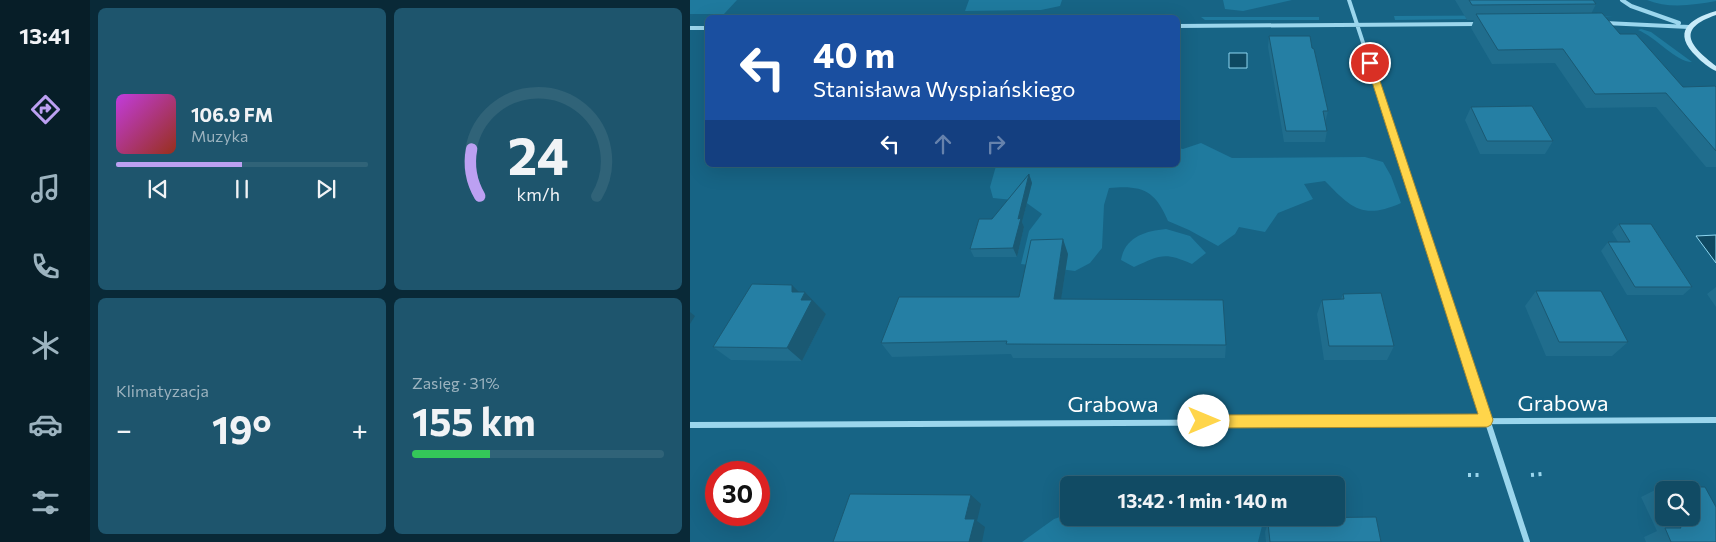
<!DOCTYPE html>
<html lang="pl">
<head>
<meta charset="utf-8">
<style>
	:root { --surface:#114b64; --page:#1e556d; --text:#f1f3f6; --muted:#9cb3bf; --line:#306378; --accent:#bca0f2 }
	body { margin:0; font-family:Commissioner,sans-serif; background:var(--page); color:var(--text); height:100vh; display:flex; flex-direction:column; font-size:19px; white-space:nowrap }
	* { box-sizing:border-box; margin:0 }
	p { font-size:16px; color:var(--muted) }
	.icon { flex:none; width:28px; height:28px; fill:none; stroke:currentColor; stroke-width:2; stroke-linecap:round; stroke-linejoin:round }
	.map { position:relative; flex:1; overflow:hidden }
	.side { display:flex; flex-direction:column; gap:8px; padding:8px; background:#092937; width:600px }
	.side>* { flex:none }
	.guide { position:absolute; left:15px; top:15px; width:475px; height:152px; border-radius:8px; box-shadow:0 5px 20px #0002,0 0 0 1px var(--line); background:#1a4fa0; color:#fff; overflow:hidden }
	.fabs { position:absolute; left:965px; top:481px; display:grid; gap:10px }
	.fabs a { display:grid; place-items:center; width:45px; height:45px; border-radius:8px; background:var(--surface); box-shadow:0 5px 20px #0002,0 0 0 1px var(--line); font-size:25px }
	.speed { position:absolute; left:15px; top:461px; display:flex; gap:10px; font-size:25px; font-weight:700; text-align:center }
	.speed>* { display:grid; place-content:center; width:65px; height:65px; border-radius:50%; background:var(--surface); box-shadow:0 5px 20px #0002,0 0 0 1px var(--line); line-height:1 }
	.speed .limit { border:8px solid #d22; background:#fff; color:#111 }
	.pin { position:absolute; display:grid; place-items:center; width:42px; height:42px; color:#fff; margin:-21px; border:2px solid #fff; border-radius:50%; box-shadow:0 1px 5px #0007 }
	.me { position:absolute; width:55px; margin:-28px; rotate:90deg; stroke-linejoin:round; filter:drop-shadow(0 0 4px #0008) }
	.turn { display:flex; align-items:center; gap:18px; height:105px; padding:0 25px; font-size:22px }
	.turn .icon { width:65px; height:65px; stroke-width:2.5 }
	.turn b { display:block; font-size:35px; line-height:42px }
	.lanes { display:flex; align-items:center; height:48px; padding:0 25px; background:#0003; justify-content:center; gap:25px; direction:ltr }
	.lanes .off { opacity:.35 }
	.big { font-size:38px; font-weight:700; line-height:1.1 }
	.side .widget { flex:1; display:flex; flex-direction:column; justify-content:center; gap:8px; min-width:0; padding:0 18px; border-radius:8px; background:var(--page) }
	.side .dial { align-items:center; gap:0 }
	.dial svg { height:130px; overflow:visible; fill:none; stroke:var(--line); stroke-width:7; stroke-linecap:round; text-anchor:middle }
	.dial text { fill:var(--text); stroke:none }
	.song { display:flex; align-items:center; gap:15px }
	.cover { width:60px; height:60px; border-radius:8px; background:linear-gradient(135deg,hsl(290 70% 55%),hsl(10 70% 35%)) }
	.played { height:5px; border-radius:2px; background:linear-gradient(90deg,var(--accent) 50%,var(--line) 50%) }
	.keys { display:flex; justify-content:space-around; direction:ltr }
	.heat { display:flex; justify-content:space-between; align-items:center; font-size:28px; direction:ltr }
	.charge { height:8px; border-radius:4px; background:linear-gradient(90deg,#34c759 31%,var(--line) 0) }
	.side .tiles { flex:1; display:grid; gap:8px; grid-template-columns:repeat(2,1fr) }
	.trip { position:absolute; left:370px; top:476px; width:285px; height:50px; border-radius:8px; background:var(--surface); box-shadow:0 5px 20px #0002,0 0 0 1px var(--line); font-weight:700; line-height:50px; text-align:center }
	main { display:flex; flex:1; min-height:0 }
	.dock { display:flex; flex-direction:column; width:90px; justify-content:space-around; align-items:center; background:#071e28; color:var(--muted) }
	.dock .icon { width:35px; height:35px }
	.dock .on { color:var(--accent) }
	.dock b { font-size:22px; color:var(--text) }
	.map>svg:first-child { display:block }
	.green { fill:#1f7a9e }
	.water { fill:#0e4962; stroke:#8dd6f0 }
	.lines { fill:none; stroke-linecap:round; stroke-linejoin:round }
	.path-far1 { stroke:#9bd6ed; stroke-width:2.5; stroke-dasharray:2 2.5; stroke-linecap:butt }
	.path { stroke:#9bd6ed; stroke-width:4; stroke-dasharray:3 4.5; stroke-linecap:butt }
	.street-far2 { stroke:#9bd6ed; stroke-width:4 }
	.street-far1 { stroke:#9bd6ed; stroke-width:4.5 }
	.street { stroke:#9bd6ed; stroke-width:6 }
	.secondary { fill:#c8ebf9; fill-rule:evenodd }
	.wall { fill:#206d8d; fill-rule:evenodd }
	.shaded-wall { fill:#1a5973 }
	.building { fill:#257fa4; stroke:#1a5973 }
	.route { fill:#ffd54a; stroke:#a68a30 }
	.labels { text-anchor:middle; stroke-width:5; stroke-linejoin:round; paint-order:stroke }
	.near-street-label { font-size:22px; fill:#fff; stroke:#176485 }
</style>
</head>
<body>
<main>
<nav class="dock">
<b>13:41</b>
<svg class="icon on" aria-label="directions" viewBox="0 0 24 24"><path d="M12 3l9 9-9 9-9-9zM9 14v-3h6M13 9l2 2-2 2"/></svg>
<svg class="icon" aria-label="music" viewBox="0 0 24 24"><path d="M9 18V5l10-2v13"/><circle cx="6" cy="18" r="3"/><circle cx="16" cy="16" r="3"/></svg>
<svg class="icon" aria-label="phone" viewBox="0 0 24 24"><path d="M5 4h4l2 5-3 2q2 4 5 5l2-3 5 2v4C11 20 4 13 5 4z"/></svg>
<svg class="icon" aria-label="climate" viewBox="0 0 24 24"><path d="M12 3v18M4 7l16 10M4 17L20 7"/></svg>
<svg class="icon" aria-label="car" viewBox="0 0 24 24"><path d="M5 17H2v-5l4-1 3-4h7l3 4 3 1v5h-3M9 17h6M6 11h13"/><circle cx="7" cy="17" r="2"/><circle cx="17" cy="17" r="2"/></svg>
<svg class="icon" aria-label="filters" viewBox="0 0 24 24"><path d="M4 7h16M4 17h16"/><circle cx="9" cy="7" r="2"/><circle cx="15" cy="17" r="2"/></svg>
</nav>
<section class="side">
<div class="tiles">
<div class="widget">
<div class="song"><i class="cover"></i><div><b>106.9 FM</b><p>Muzyka</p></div></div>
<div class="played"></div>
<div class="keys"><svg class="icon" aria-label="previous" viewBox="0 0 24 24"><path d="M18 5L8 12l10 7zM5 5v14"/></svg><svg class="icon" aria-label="pause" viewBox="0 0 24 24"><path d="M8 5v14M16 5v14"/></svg><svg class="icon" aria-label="next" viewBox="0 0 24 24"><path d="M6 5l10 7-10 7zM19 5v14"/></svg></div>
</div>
<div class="widget dial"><svg viewBox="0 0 100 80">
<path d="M14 69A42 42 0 1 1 86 69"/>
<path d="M14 69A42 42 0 0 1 9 40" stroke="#bca0f2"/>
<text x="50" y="56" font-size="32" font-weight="700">24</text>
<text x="50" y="72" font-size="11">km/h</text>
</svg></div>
<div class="widget"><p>Klimatyzacja</p>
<div class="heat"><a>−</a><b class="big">19°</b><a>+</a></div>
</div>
<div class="widget"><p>Zasięg · 31%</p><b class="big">155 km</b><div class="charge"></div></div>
</div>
</section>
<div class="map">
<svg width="1026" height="542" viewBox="0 0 1026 542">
	<rect width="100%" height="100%" fill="#176485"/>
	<path class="green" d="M 0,0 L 47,0 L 34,14 L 0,14 Z
		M 279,0 L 372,0 L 370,6 L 351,10 L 275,11 Z
		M 533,0 L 602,0 L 553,11 L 535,9 Z
		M 957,0 L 1026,0 L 1026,1 C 1003,5 979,9 957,0 Z
		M 891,15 L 923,17 L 705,20 L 704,16 Z
		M 511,17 L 629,17 L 629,20 L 515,20 Z
		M 951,29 L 961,32 L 1002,62 C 986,62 966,37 948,30 Z
		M 511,143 L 542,158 L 675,157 L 693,162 L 701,176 L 711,203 C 673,220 661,208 635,181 L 614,184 L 623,199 L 588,213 L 575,232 L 549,227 L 545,234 L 528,246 L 499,230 L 478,221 C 465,190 452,185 419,188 L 414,205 L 412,248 L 400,263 L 385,271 L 331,264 L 339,231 L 352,214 L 334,201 L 303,198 L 300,187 L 306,166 L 488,165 L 488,148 L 493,149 Z
		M 476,229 L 500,236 L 516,253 L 502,264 C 474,252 471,255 444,267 L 431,260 C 435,237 455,231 476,229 Z
		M 541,477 L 563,482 L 565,485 L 505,485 Z
		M 379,514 L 379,518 L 574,518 L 568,542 L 332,542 L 364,519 Z"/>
	<path class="water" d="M 539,53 L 557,53 L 557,68 L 539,68 Z
		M 1026,235 L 1026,263 L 1006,236 Z"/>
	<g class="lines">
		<path class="path-far1" d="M 35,17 L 471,16"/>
		<path class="path" d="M 778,475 L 790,475
			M 841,475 L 852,474"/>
		<path class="street-far2" d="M 659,0 L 704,137
			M 932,0 L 941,6 L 989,23
			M 915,23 L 999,27
			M 488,26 L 787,24
			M 0,28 L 18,28"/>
		<path class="street-far1" d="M 704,136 L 762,314"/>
		<path class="street" d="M 762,312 L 837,542
			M 0,425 L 1026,420"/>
		<path class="secondary" d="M 1026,11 L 1026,15 C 986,29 999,45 1026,66 L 1026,71 C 1019,68 1012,62 1007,57 C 981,32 999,19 1026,11 Z"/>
	</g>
	<path class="wall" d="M 765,0 L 903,0 L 906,4 L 901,14 L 930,34 L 993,87 L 1026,87 L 1026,167 L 1016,167 L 966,107 L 896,108 L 865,63 L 802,64 L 781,28 L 784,20 L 777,20 Z
		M 579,36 L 622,48 L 638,111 L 635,123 L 637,131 L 635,142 L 594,142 L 578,47 Z
		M 781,107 L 863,141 L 855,154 L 790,154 L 775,120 Z
		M 339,174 L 342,183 L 332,222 L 334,227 L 327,257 L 284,257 L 280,249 L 302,219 Z
		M 929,224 L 1002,287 L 993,295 L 937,295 L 911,251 L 918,242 L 928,242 L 922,232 Z
		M 378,254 L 371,299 L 536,345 L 535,358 L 323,358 L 321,354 L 202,357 L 191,343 L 329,297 Z
		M 1026,287 L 1026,307 L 1017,294 Z
		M 846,291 L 938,342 L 922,356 L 856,356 L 835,306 Z
		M 109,292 L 115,292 L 136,314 L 112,361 L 41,360 L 23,347 Z
		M 653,294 L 704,346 L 697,360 L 634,360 L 627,314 L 632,300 L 651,299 Z
		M 971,487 L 1026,542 L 956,542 L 954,537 L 967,531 L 951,497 ZM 974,490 L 1001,518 L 974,518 Z
		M 604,518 L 691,542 L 576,542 L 575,532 L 578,523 L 602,523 Z"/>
	<path class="shaded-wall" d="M 339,174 L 342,183 L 332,222 L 334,227 L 327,257 L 323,248 L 328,219 Z
		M 373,239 L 378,254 L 369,313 L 364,299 Z
		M 102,285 L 113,296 L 115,292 L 136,314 L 112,361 L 97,348 Z
		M 0,312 L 5,316 L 0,324 Z
		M 281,495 L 291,504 L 287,521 L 295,527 L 292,542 L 279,542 L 275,519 Z"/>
	<path class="building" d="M 779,0 L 903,0 L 906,4 L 782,5 Z
		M 912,13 L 930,34 L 946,34 L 993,87 L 1025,86 L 1026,87 L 1026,151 L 976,93 L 905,94 L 873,49 L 808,50 L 786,14 Z
		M 579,36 L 620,36 L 622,48 L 624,49 L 638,111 L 633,111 L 637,131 L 596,131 Z
		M 842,106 L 863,141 L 797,141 L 781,107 Z
		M 339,174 L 328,219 L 331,218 L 323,248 L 280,249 L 289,219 L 302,219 Z
		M 929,224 L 961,224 L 1002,287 L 945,287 L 918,242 L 940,242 Z
		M 373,239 L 364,299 L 533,300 L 536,345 L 316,344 L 317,341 L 191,343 L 209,297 L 329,297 L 341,240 Z
		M 62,284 L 102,285 L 102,292 L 115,292 L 111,300 L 122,300 L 97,348 L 23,347 Z
		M 846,291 L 911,291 L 938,342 L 869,342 Z
		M 691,293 L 704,346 L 639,346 L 632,300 L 654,299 L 653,294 Z
		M 971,487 L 1015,487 L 1026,507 L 1026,542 L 981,542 L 975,528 L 991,528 L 986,518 L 1001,518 L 1001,490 L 974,490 L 974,493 Z
		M 160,494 L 281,495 L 275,519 L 285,519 L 279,542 L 143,542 Z
		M 686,517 L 691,542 L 580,542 L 578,523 L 604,523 L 604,518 Z"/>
	<path class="route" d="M 677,61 L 684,63 L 803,420 L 801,425 L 797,427 L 514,428 L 510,426 L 508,421 L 510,417 L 514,415 L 788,414 L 676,63 Z"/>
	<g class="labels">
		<g class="near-street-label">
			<text x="873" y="411">Grabowa</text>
			<text x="423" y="412">Grabowa</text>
		</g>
	</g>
</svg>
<div class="fabs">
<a><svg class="icon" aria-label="search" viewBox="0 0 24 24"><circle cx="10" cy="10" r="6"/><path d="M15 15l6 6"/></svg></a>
</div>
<div class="speed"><div class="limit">30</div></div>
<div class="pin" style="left:680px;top:63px;background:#d93025"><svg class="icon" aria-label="arrive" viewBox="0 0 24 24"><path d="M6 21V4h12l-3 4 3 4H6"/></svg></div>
<svg class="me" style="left:514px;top:421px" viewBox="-20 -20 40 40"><circle r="19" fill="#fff"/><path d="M0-13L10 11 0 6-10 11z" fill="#ffd54a"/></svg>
<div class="trip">13:42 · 1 min · 140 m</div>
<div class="guide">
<div class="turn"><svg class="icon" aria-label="left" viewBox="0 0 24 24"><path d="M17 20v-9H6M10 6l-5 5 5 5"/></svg><div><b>40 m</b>Stanisława Wyspiańskiego</div></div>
<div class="lanes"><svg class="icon" aria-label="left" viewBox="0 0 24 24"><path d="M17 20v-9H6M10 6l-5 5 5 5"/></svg><svg class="icon off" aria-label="ahead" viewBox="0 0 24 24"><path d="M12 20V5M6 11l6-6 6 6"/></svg><svg class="icon off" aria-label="right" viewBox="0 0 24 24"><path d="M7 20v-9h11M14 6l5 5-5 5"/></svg></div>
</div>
</div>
</main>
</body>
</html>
